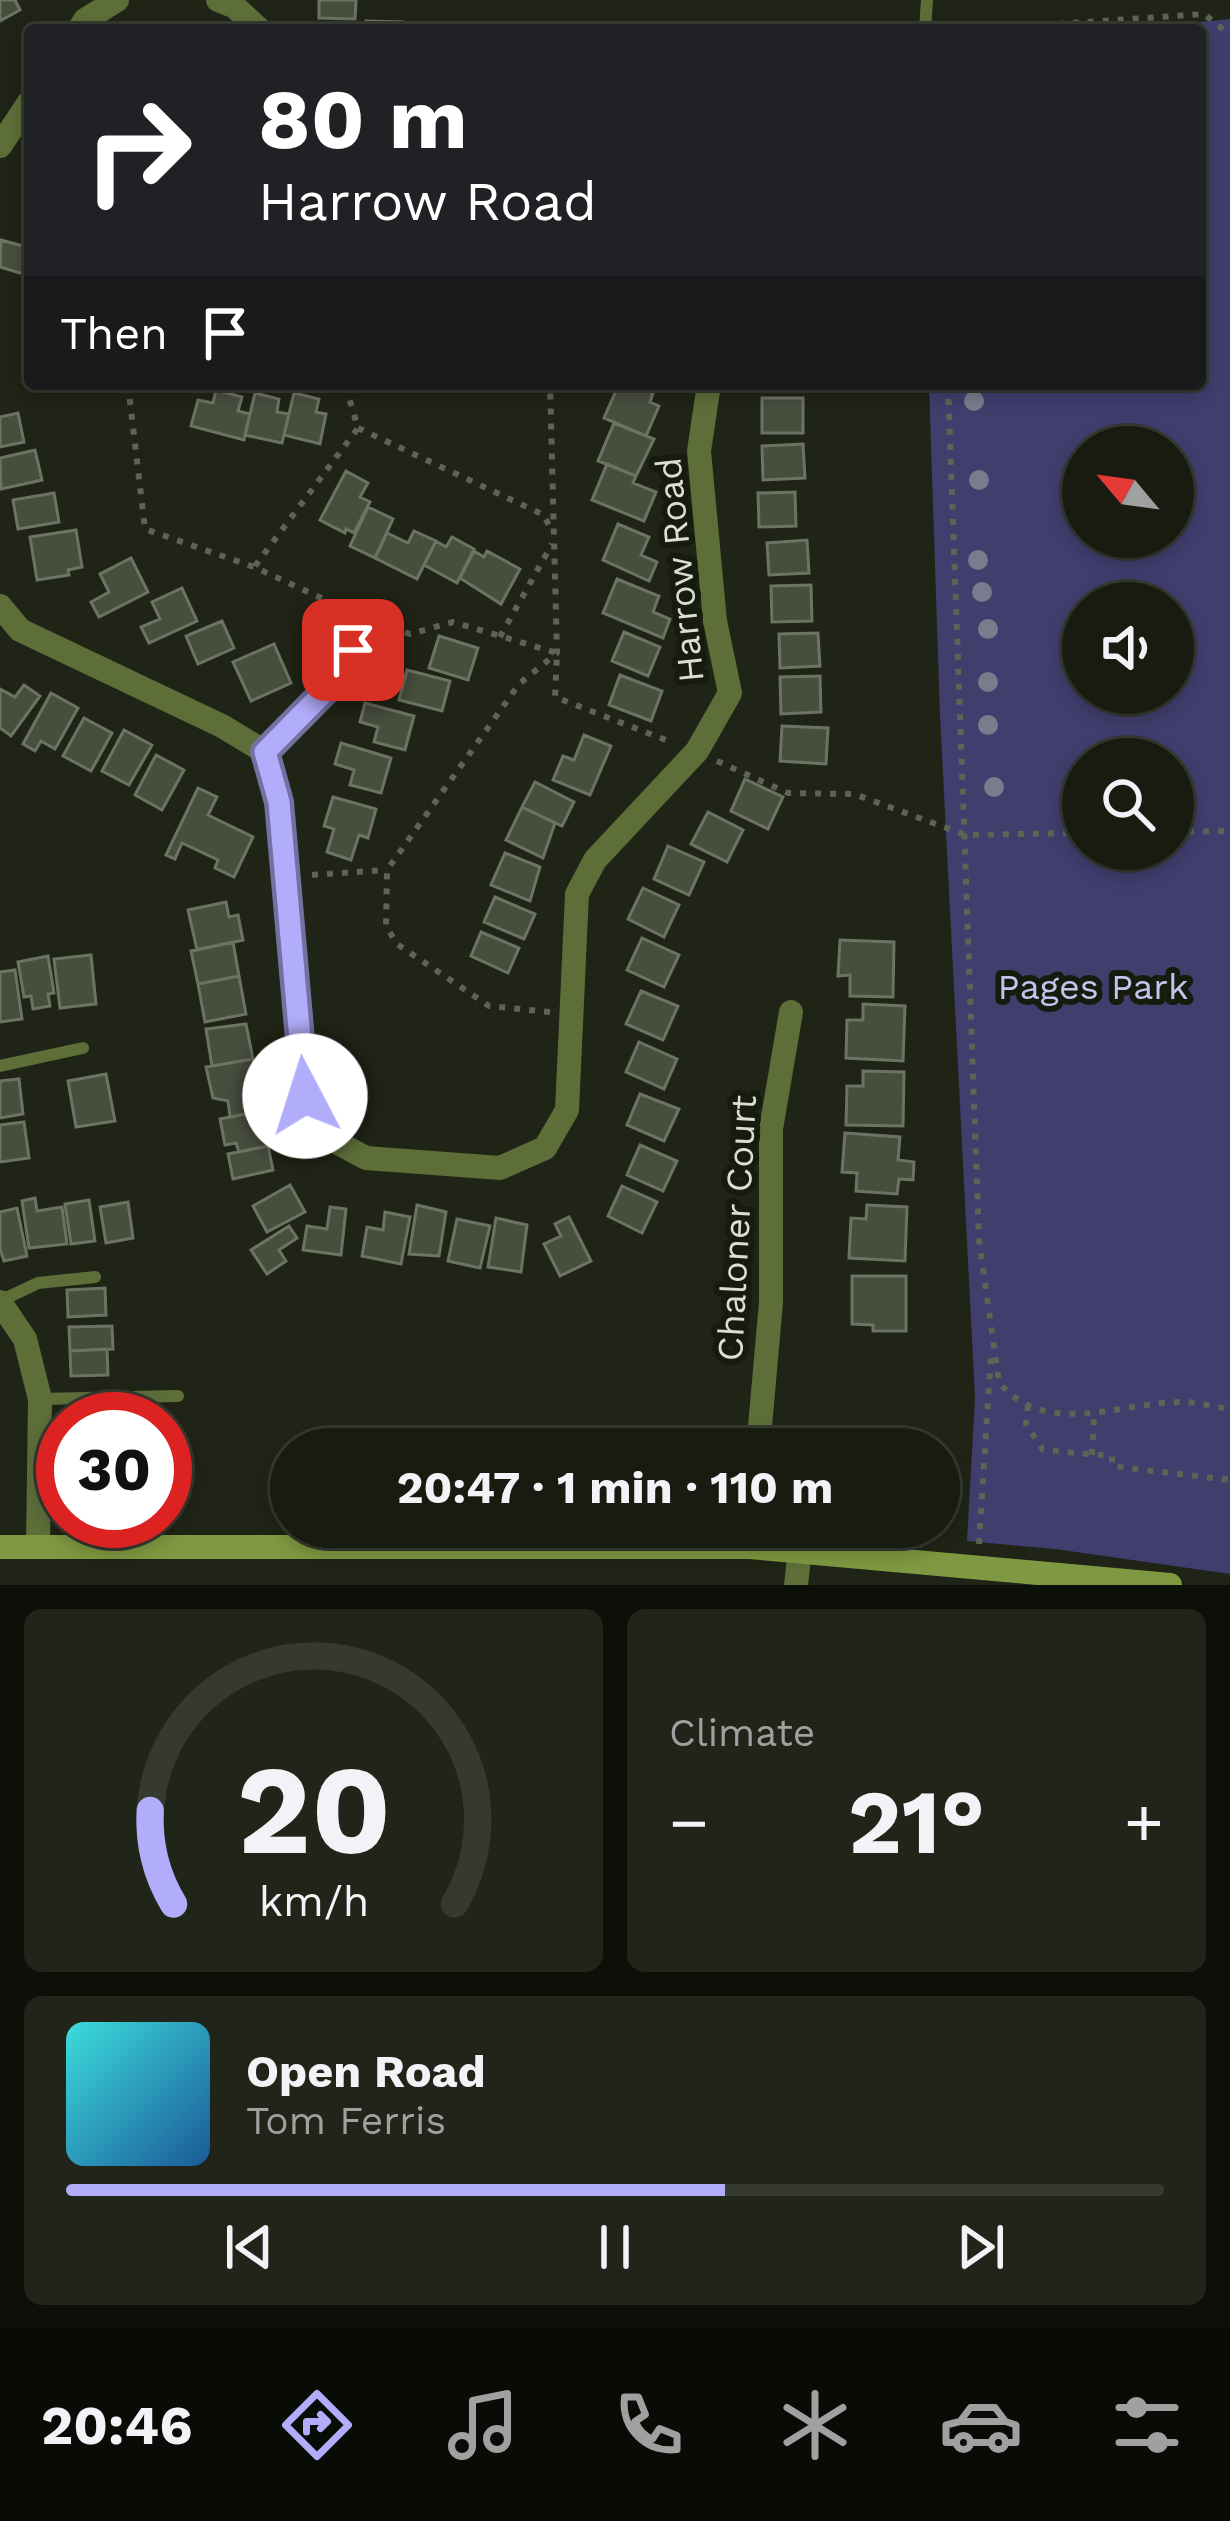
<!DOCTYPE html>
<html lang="en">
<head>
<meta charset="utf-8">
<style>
	:root { --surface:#171b10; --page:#202419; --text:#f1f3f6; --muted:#9ea19f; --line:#363930; --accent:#b1adfa }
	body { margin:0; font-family:"Work Sans",sans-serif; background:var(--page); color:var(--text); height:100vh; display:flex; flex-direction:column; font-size:45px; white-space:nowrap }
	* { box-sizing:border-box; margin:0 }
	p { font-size:39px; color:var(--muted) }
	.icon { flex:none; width:66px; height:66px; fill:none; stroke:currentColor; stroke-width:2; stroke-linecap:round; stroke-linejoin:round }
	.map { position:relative; height:1585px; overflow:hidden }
	.details { display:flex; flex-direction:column; gap:24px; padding:24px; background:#0d0f09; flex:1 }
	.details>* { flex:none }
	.hud { position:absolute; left:24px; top:24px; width:1182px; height:366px; border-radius:12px; box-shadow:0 6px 18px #0003,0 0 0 3px var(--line); background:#202124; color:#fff; overflow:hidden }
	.needle { width:78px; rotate:299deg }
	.buttons { position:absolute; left:1062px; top:426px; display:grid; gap:24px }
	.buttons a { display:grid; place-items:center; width:132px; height:132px; border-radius:50%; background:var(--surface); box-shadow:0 6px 18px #0003,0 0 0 3px var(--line); font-size:60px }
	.speed { position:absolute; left:36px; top:1392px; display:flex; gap:24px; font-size:60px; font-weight:700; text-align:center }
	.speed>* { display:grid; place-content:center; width:156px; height:156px; border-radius:50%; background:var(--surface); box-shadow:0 6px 18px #0003,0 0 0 3px var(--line); line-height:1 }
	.speed .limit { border:18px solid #d22; background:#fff; color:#111 }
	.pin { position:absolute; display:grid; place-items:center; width:102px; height:102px; color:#fff; margin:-51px; border-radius:24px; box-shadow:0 6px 18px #0006 }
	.me { position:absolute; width:132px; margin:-66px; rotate:355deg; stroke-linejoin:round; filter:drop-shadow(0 0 9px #0008) }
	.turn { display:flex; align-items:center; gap:42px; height:252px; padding:0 36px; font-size:54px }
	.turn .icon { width:156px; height:156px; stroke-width:2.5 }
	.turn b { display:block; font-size:84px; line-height:102px }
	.then { display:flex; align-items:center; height:114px; padding:0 36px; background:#0003; gap:24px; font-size:45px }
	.big { font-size:90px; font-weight:700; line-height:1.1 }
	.details .tile { flex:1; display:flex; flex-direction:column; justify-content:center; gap:18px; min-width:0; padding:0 42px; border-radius:18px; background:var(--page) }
	.details .dial { align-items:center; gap:0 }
	.dial svg { height:312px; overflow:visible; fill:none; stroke:var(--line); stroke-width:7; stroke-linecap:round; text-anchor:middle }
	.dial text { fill:var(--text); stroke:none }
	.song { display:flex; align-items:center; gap:36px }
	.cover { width:144px; height:144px; border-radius:18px; background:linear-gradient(135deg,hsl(180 70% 55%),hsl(210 70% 35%)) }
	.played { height:12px; border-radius:6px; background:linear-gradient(90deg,var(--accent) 60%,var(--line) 60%) }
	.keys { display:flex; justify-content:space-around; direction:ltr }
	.heat { display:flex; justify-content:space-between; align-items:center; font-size:66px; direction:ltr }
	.details .tiles { flex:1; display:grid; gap:24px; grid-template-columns:1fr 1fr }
	.tile:last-child { grid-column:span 2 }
	.trip { position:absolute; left:270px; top:1428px; width:690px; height:120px; border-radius:60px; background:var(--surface); box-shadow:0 6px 18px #0003,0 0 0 3px var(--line); font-weight:700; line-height:120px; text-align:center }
	.tabs { display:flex; height:192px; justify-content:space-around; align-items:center; background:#090b06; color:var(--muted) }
	.tabs .icon { width:84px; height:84px }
	.tabs .on { color:var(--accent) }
	.tabs b { font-size:54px; color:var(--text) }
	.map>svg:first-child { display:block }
	.green { fill:#413d6d; fill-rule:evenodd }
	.building { fill:#484e3e; stroke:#6d7362; stroke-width:3 }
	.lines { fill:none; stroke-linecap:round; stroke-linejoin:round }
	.path { stroke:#5e6356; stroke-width:6; stroke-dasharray:6 9; stroke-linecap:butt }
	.lane { stroke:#5d6e39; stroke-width:12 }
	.street { stroke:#5d6e39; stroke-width:24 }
	.secondary { stroke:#7e9941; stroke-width:24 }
	.tree { fill:#7a7b8c }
	.route-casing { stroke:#7370a2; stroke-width:30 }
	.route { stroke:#b1adfa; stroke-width:21 }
	.labels { text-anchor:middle; stroke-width:12; stroke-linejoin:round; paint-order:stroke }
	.street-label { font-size:36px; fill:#daded4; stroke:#161b0d }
	.park-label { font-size:36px; fill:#c4c3ed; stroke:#161b0d }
</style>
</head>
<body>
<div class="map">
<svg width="1230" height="1585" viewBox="0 0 1230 1585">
	<rect width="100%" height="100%" fill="#1f2416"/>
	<path class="green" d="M 1230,19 L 1230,1574 L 1055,1549 L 967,1541 L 975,1398 L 940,715 L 929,384 L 1200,384 L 1200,30 L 1118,30 ZM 1083,447 L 1173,447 L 1173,537 L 1083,537 ZM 1083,603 L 1173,603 L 1173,693 L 1083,693 ZM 1083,759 L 1173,759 L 1173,849 L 1083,849 Z"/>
	<path class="building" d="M 0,0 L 15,0 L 20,10 L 0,21 Z
		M 319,0 L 356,0 L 355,19 L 319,18 Z
		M 366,21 L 403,22 L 403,30 L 366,30 Z
		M 1,240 L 30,248 L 30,276 L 0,267 Z
		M 619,384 L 631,384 L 653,393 L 650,402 L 659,406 L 646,436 L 604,418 Z
		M 216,390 L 242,397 L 238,411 L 250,414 L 244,440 L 191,426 L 198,400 L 213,403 Z
		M 255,393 L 279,399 L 277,412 L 289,414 L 282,443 L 245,435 Z
		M 294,393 L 319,399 L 316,412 L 326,414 L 320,444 L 284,435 Z
		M 762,398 L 803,398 L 803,433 L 762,433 Z
		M 18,413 L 24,442 L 0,447 L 0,417 Z
		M 614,423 L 654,439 L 636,476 L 598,461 Z
		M 803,444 L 805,478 L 763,480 L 762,446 Z
		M 35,450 L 42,480 L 1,489 L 0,458 Z
		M 607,464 L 636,476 L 633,483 L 656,492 L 644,521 L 592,500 Z
		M 346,471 L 368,483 L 360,497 L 370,502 L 354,533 L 346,529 L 345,533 L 320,520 Z
		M 795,492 L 796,526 L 759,527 L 758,493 Z
		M 54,493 L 59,522 L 18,529 L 13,500 Z
		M 368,507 L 393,519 L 375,558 L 350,546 Z
		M 618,524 L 649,537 L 641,555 L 657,562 L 649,581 L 603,560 Z
		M 76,530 L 82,567 L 68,570 L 69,575 L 37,580 L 30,537 Z
		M 414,531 L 436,541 L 417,579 L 375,558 L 387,533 L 408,543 Z
		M 452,537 L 474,549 L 457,583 L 424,565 L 436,541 L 446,547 Z
		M 807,540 L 809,573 L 769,575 L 767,543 Z
		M 474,551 L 484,557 L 487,551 L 520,569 L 501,604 L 460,578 Z
		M 131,558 L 148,592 L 99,617 L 91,602 L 109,592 L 100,574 Z
		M 617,579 L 659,596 L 653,612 L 670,619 L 663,638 L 603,613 Z
		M 811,585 L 812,621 L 772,622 L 771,586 Z
		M 182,588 L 197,621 L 149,643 L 141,627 L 160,619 L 152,602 Z
		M 222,621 L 234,648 L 198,664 L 186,636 Z
		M 624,632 L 660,647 L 648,676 L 612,661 Z
		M 818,633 L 820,666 L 780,668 L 779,634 Z
		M 439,636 L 478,648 L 468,680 L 429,668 Z
		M 274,644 L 291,683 L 251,701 L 233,662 Z
		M 407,670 L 450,681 L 442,711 L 399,700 Z
		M 620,675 L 662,691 L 651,721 L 609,705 Z
		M 820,676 L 821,712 L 781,714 L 780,677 Z
		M 24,685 L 40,696 L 11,736 L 0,728 L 0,689 L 15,697 Z
		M 51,693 L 78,708 L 55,749 L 41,741 L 35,751 L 23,744 Z
		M 365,703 L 414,716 L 405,750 L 374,742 L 378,727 L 360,722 Z
		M 84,718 L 112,733 L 91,771 L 63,756 Z
		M 782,726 L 828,728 L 826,764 L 780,761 Z
		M 124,730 L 152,745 L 129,785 L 102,771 Z
		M 584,735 L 611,746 L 590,795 L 553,780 L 563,756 L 574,760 Z
		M 341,743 L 391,758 L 381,793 L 350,785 L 354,770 L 335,764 Z
		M 156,755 L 184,770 L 162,810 L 135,795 Z
		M 745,779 L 783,797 L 768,829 L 731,811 Z
		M 535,782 L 574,802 L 562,826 L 522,807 Z
		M 198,788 L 217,797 L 208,815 L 253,837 L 234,877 L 215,868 L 218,860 L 182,843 L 175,859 L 166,855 Z
		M 333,797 L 376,809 L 368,838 L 359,835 L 351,860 L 327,852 L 334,829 L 324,826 Z
		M 522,807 L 555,823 L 543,858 L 506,840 Z
		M 708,812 L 743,830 L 727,862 L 691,844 Z
		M 668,846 L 704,862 L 689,895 L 654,879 Z
		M 505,853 L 540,867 L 530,901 L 491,885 Z
		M 643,888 L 679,905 L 664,937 L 628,919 Z
		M 495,897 L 535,914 L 524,939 L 484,922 Z
		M 226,902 L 229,917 L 238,915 L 243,940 L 197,950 L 188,910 Z
		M 481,932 L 519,948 L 508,973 L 471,956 Z
		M 642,938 L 679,955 L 664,987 L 627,970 Z
		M 840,940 L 894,942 L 893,997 L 850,996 L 850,975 L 838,976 Z
		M 233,942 L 239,976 L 198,984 L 191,951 Z
		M 91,955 L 96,1004 L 60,1008 L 54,959 Z
		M 48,956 L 54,993 L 48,994 L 50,1006 L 33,1009 L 31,996 L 24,997 L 18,962 Z
		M 15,970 L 22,1019 L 0,1022 L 0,972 Z
		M 239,976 L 246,1014 L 205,1022 L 198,984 Z
		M 641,991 L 678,1006 L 663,1040 L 626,1024 Z
		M 863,1004 L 905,1006 L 903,1061 L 846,1058 L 847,1020 L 863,1020 Z
		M 246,1024 L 253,1059 L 212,1066 L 206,1029 Z
		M 639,1042 L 677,1059 L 664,1089 L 626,1072 Z
		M 253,1059 L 262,1111 L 230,1117 L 228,1101 L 213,1098 L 206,1067 Z
		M 863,1071 L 904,1072 L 903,1126 L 846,1125 L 847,1086 L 863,1086 Z
		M 106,1074 L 115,1121 L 76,1127 L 68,1081 Z
		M 19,1079 L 23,1114 L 0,1118 L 0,1081 Z
		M 640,1094 L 679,1109 L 664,1141 L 627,1125 Z
		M 262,1111 L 268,1146 L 239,1152 L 236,1143 L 225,1145 L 220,1119 Z
		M 24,1122 L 29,1158 L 0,1162 L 0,1125 Z
		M 845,1133 L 900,1137 L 898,1160 L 914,1162 L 913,1180 L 899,1179 L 897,1194 L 856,1191 L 857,1173 L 842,1172 Z
		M 640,1145 L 677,1161 L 663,1191 L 627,1175 Z
		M 268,1146 L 273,1170 L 233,1179 L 228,1154 Z
		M 290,1185 L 305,1212 L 267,1232 L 253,1206 Z
		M 622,1186 L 657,1202 L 642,1233 L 608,1216 Z
		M 35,1198 L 37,1211 L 62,1207 L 67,1244 L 29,1248 L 22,1201 Z
		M 89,1200 L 95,1241 L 71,1244 L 65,1204 Z
		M 128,1202 L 133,1238 L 106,1243 L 100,1207 Z
		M 417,1205 L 446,1212 L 439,1256 L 409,1254 Z
		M 867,1205 L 907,1207 L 905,1261 L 849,1258 L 851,1218 L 866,1219 Z
		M 330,1207 L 346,1209 L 341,1255 L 303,1250 L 307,1226 L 327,1229 Z
		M 17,1208 L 27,1256 L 4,1261 L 0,1249 L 0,1212 Z
		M 385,1212 L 410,1217 L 401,1264 L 362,1256 L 367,1227 L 383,1230 Z
		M 569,1217 L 591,1261 L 560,1276 L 544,1244 L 561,1236 L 555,1224 Z
		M 496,1218 L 527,1225 L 521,1272 L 488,1267 Z
		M 457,1219 L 490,1226 L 480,1268 L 448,1261 Z
		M 289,1226 L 297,1238 L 279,1250 L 286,1261 L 267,1274 L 251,1250 Z
		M 852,1276 L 906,1276 L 906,1331 L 873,1331 L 873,1325 L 852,1324 Z
		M 105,1288 L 106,1315 L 68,1317 L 67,1290 Z
		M 112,1326 L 113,1349 L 70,1351 L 69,1327 Z
		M 107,1349 L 108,1375 L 71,1376 L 70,1351 Z"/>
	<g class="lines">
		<path class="path" d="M 968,30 L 1204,14 L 1230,35
			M 128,384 L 145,529 L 254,567 L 345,609
			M 948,384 L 979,1240 L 999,1382 C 1044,1439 1122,1402 1182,1402 C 1198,1402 1214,1407 1230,1409
			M 358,428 L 544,515 L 552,532
			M 255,566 L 358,428 L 345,384
			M 391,627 L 410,634 L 453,622 L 557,653 L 555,697 L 671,742
			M 500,637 L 552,544
			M 717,761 L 788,793 L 854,794 L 966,835 L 1083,833
			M 1173,832 L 1230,831
			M 312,875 L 387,870
			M 550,1012 L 489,1006 L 397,944 L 386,926 L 387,870 L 519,684 L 557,653 L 550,384
			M 1028,1405 L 1026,1424 L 1043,1450 L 1112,1456 L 1112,1466 L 1230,1480
			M 1092,1455 L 1094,1416
			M 979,1544 L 991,1353"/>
		<path class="lane" d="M 925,30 L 927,0
			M 0,1066 L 83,1048
			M 0,1301 L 38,1283 L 95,1277
			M 40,1399 L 178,1396"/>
		<path class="street" d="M 218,0 L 235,7 L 260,30
			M 79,30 L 85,20 L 117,0
			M 0,146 L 30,101
			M 0,606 L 20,630 L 222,726 L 265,752 L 279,802 L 305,1097 L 325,1136 L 366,1158 L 500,1168 L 545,1148 L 567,1110 L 577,894 L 595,860 L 697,751 L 730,693 L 715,621 L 699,451 L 709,384
			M 265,752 L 337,679 L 369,620
			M 0,1302 L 25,1339 L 40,1399 L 38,1547
			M 758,1449 L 771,1302 L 771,1129 L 791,1012
			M 796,1585 L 800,1550"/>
		<path class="secondary" d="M 0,1547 L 750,1547 L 1170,1585"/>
	</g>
	<g class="tree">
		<circle cx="974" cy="401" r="10"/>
		<circle cx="979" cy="480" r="10"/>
		<circle cx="978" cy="560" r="10"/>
		<circle cx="982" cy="592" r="10"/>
		<circle cx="988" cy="629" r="10"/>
		<circle cx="988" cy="682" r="10"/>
		<circle cx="988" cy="725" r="10"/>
		<circle cx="994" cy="787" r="10"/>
	</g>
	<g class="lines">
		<g class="route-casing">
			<path id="route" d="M 305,1096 L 279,802 L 265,752 L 337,679 L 353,650"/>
		</g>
		<use href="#route" class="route"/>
	</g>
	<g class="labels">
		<g class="street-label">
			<text transform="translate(679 570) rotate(-96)" y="13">Harrow Road</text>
			<text transform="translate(736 1228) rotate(-87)" y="13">Chaloner Court</text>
		</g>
		<g class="park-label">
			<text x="1093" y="999">Pages Park</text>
		</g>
	</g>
</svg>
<div class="buttons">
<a><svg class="needle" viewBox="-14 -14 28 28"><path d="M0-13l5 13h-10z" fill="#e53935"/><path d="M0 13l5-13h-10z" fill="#9ea19f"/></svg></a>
<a><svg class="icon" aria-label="sound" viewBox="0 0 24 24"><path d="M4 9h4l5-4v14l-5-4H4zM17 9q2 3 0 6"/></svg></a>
<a><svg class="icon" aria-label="search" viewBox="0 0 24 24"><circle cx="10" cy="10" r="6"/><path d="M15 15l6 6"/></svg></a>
</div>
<div class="speed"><div class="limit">30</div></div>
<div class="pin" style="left:353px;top:650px;background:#d93025"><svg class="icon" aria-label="arrive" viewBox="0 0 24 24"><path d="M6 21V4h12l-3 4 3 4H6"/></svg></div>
<svg class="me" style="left:305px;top:1096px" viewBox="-20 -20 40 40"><circle r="19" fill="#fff"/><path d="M0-13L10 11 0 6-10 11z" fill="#b1adfa"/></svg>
<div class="trip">20:47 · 1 min · 110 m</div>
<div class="hud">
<div class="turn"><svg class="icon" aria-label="right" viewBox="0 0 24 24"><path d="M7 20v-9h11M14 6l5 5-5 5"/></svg><div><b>80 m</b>Harrow Road</div></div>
<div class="then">Then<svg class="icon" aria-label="arrive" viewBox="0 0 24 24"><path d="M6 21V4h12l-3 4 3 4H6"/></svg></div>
</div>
</div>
<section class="details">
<div class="tiles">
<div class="tile dial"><svg viewBox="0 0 100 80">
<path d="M14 69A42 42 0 1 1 86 69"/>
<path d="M14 69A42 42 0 0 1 8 45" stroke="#b1adfa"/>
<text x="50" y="56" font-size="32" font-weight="700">20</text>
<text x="50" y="72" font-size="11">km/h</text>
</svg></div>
<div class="tile"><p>Climate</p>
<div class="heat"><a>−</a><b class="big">21°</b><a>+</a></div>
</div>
<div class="tile">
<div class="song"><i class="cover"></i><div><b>Open Road</b><p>Tom Ferris</p></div></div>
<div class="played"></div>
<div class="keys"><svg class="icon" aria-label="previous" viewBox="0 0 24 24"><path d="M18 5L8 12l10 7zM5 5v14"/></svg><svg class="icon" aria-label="pause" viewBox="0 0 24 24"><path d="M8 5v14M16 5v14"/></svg><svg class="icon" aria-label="next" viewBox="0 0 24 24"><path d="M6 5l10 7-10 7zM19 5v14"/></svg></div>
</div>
</div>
</section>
<nav class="tabs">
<b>20:46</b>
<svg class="icon on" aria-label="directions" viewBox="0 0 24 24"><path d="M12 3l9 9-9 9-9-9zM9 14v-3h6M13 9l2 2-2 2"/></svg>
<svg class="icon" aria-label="music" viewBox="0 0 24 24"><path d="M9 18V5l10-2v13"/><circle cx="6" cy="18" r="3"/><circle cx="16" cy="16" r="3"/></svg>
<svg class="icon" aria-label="phone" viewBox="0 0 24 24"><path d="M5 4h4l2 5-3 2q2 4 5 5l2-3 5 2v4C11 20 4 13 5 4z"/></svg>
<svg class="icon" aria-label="climate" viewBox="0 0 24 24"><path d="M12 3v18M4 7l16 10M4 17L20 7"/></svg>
<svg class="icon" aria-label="car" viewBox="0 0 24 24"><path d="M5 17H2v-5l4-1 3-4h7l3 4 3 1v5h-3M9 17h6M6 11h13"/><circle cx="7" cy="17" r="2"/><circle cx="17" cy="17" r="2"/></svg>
<svg class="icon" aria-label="filters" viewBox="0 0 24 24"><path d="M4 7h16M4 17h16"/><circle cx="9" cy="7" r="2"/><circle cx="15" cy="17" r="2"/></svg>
</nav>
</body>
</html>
